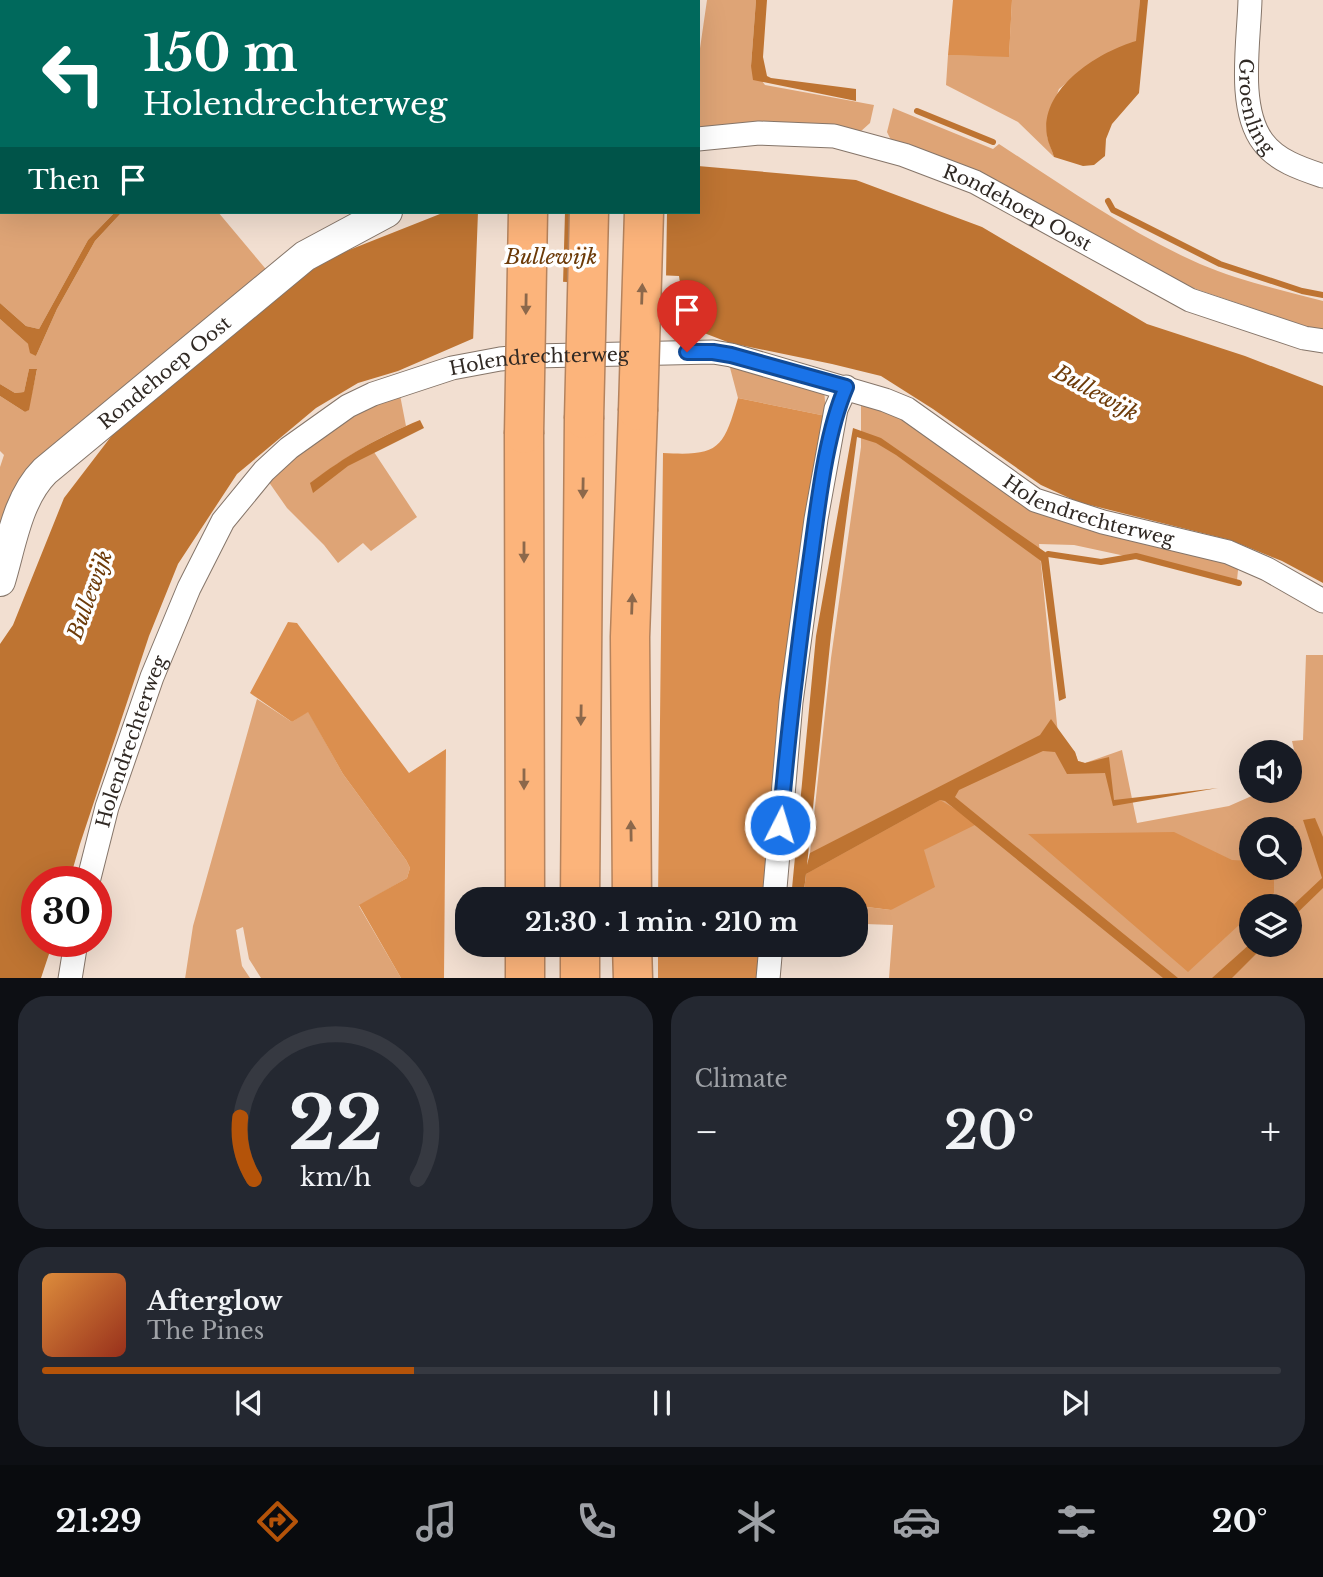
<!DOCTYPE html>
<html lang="en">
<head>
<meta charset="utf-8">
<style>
	:root { --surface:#171b24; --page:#242831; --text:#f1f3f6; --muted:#9ea1a6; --line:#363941; --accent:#b45309 }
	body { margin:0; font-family:"Libre Baskerville",serif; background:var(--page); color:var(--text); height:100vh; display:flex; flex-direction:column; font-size:26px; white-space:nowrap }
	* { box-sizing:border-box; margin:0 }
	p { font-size:23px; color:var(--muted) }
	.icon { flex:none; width:38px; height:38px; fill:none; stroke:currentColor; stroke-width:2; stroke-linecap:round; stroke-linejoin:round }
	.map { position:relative; height:978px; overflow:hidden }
	.side { display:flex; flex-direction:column; gap:18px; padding:18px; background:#0d0f14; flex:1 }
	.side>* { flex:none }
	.guide { position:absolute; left:0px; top:0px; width:700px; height:214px; box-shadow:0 7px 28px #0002; background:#00695c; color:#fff; overflow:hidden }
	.controls { position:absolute; left:1239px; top:740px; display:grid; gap:14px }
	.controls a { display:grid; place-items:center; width:63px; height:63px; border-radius:50%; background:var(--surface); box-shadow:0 7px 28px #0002; font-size:35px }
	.speed { position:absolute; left:21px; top:866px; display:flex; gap:14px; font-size:35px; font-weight:700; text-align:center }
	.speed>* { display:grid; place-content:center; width:91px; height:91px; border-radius:50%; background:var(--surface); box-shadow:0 7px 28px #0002; line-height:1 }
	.speed .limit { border:10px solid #d22; background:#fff; color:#111 }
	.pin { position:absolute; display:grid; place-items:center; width:60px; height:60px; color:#fff; margin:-72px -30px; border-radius:50% 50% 50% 0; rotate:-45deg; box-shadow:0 0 7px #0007 }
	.pin .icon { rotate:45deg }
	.me { position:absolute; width:77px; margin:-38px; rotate:5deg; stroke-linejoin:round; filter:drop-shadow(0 0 5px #0008) }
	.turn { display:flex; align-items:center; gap:24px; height:147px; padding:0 28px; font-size:32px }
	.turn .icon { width:91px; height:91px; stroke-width:2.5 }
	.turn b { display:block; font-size:49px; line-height:60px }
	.then { display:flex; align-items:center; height:66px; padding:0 28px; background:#0003; gap:14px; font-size:26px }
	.big { font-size:52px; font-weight:700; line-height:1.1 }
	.side .card { flex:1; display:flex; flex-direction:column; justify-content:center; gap:10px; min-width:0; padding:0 24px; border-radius:28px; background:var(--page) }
	.side .dial { align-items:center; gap:0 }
	.dial svg { height:182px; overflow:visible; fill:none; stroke:var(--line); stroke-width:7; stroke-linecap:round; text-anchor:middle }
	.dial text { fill:var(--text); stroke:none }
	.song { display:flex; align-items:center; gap:21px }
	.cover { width:84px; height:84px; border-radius:10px; background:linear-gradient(135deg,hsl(30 70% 55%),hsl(10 70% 35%)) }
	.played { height:7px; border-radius:4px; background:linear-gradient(90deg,var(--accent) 30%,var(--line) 30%) }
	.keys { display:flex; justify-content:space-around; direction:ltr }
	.heat { display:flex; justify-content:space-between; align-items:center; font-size:38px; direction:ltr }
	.side .tiles { flex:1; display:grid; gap:18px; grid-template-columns:1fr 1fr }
	.card:last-child { grid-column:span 2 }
	.trip { position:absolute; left:455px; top:887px; width:413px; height:70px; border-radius:28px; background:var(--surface); box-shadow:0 7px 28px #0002; font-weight:700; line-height:70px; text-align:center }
	.dock { display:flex; height:112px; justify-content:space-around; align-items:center; background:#090b0e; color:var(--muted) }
	.dock .icon { width:49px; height:49px }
	.dock .selected { color:var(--accent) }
	.dock b { font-size:32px; color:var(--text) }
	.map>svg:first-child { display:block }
	.green { fill:#dea476; fill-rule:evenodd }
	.forest { fill:#db8f4f }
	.water { fill:#be7432 }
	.pier { fill:#f2dfd1 }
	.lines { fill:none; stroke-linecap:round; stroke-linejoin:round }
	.stream { stroke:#be7432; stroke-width:6 }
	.minor-casing { stroke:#857569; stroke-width:25 }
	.tertiary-casing { stroke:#857569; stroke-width:32 }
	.motorway-casing { stroke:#b5835d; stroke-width:41 }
	.minor { stroke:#fff; stroke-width:23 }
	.tertiary { stroke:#fff; stroke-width:30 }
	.motorway { stroke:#fcb47b; stroke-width:38 }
	.motorway-bridge-casing { stroke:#b5835d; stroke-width:41; stroke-linecap:butt }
	.motorway-bridge { stroke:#fcb47b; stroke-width:38 }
	.oneway { fill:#8c684b }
	.route-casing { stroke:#114b97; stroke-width:18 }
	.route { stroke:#1a73e8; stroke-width:12 }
	.labels { text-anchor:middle; stroke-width:7; stroke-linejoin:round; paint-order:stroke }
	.street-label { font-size:19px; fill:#302924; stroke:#fff }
	.water-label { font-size:21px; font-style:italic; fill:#6d3b09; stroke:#fff }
</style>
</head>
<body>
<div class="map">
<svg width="1323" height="979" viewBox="0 0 1323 979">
	<rect width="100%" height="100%" fill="#f2dfd1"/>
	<path class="green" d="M 0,0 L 54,2 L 2,2 L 2,212 L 115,212 L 88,240 L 39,329 L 26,326 L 0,303 Z
		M 707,0 L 756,0 L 751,66 L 765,85 L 874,105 L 870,123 L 860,132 L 758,122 L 698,129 L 698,62 Z
		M 1012,0 L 1140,0 L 1137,42 L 1076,75 L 1059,89 L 1048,118 L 1047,136 L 1054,157 L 1018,122 L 946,85 L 948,55 L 1009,56 Z
		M 893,108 L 993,149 L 999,144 C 1064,186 1129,233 1200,264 C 1240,281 1282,290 1323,301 L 1323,332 L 1196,289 L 1140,262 L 998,181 L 892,142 L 887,132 Z
		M 122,212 L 218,212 L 270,274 L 113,401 L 0,555 L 0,467 L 4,455 L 0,451 L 0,396 L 25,412 L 28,410 L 37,370 L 29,369 L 24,392 L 15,393 L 0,384 L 0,319 L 28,344 L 36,356 L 57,309 L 95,241 Z
		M 729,364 L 824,387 L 826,416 L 738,398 Z
		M 400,395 L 406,426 C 371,441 341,460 311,483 L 374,452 L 417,517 L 371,551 L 363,543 L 338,563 L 324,545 L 287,508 L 266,478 L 332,421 Z
		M 863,404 L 892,411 L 1016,495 L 1239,561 L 1237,580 L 1074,545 L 1039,544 L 1058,734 L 1075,752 L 1078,761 L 1085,763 L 1122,750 L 1137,823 L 1229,806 L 1263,791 L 1290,791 L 1290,762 L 1295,754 L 1292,741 L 1303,740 L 1306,655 L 1323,655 L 1323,978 L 889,978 L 893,925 L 865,924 L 856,936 L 856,913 L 867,907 L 891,910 L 923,850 L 947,837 L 806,874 L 810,853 L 831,658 L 861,447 L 861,405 ZM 1251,830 L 1290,830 L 1290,868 L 1251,868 ZM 1251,906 L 1290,906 L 1290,945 L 1251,945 Z
		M 257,699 L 292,722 L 308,711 L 343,774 L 406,860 L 410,868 L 407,878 L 359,906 L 401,978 L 261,978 L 249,959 L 243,927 L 236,930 L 242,966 L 250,978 L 185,979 L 193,926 Z"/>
	<path class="forest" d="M 953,0 L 1012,0 L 1009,57 L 948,55 Z
		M 738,398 L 826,416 L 769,899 L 658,900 L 663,453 C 718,456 723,450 738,398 Z
		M 288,622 L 297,623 L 409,773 L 446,749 L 444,978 L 401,978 L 359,905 L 407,878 L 410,868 L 406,860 L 343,774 L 308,712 L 292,722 L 250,693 Z
		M 940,800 L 979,823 L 924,850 L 935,887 L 891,910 L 867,907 L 856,913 L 856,900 L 803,900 L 806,874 Z
		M 1174,832 L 1232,860 L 1251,861 L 1251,868 L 1274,868 L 1274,893 L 1259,906 L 1251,906 L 1251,914 L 1188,972 L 1028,834 Z
		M 658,945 L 766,945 L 764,978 L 658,979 Z"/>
	<path class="water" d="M 756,0 L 767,0 L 763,57 L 767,76 L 771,78 L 856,89 L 856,101 L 753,80 L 751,66 Z
		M 1140,0 L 1148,0 L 1139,93 L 1112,124 L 1106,139 L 1105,156 L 1094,165 L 1083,166 L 1054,157 C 1052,150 1048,143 1047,136 C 1039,89 1098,52 1136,41 Z
		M 698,166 L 856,180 L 982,227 L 1147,324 L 1245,356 L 1323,386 L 1323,583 L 1282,561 L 1230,540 L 1078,502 L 1041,485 L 933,409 L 881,376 L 832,364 L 730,343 L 686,326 L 679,276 L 633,274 L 629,286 L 505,278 L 502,326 L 398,371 L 358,383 L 316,408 L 237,474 L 178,564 L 149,636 L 80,844 L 69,882 L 37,882 L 37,942 L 53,942 L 41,978 L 0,979 L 0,644 L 13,625 L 64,498 L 113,434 L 300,277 L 339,254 L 445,212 L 698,212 Z
		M 115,212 L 122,212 L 95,241 L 57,309 L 36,356 L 30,353 L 28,344 L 0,319 L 0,303 L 26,326 L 39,329 L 88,240 Z
		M 29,369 L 37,369 L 29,410 L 25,412 L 0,396 L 0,384 L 15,393 L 24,392 Z
		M 420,420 L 424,428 L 348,466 L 313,493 L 310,483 C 347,455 377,438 420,420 Z
		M 853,428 L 881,438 L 1048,554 L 1066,698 L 1059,701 L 1041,561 L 896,455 L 876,443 L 857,437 L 831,635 L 807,865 L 810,853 L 1040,735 L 1051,719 L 1075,752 L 1078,761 L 1085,763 L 1109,757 L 1114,800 L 1218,788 L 1113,806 L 1105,773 L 1067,774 L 1055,752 L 1043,751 L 959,790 L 955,797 L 1178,978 L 1163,978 L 945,801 L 940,800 L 806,874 L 803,899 L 791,899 L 816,636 Z
		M 1315,818 L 1323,837 L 1323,888 L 1290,920 L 1290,908 L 1322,878 L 1303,820 Z
		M 1251,943 L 1251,945 L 1265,945 L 1232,978 L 1212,978 Z"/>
	<path class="pier" d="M 478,212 L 565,212 L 563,285 L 508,282 L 505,328 L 473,343 Z
		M 574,212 L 667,212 L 666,279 L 635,278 L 629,289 L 572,286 Z"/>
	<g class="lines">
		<path class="stream" d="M 917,111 L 993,142
			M 1108,201 L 1113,210 L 1220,264 L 1302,291 L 1323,295
			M 1048,554 L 1101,562 L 1136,556 L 1239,583"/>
		<g class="minor-casing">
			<g id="minor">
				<path id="s1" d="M 1250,0 C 1249,41 1237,108 1263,142 C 1277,161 1302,169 1323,176"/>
				<path id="s2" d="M 698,139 L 759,133 L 834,136 L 904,155 L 975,182 L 1190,300 L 1304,338 L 1323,341"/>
				<path id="s3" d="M 88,882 L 107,807 L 152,677 L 189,588 L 223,521 L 264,471 L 289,448 L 348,406 L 373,394 L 452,368 L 500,359 L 534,356 L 713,352 L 731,355 L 885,400 L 907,409 L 1035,500 L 1103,522 L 1228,552 L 1267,569 L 1323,601"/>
				<path d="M 774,900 L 791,702 L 816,519 L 836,409 L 846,387"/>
				<path d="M 70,979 L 76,942"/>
				<path d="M 768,979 L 771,945"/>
			</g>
		</g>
		<g class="tertiary-casing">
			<g id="tertiary">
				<path d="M 379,0 L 379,2"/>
				<path id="s4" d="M 0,581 C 11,545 17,499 45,471 L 305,256 L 387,212"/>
			</g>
		</g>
		<g class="motorway-casing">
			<path id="motorway" d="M 533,2 L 533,0
				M 594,2 L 594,0
				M 650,2 L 650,0
				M 524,434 L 525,900
				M 580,900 L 584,419
				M 632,900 L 630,637 L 638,411
				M 525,945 L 525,979
				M 632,945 L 633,979
				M 580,979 L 580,945"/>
		</g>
		<use href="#minor" class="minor"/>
		<use href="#tertiary" class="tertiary"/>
		<use href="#motorway" class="motorway"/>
		<g class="motorway-bridge-casing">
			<path id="motorway-bridge" d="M 638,411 L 644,212
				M 584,419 L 589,212
				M 524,434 L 528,212"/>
		</g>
		<use href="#motorway-bridge" class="motorway-bridge"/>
	</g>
	<defs><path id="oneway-solid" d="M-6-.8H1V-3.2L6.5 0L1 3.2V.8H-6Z" transform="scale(1.75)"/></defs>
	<g class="oneway">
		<use href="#oneway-solid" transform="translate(642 294) rotate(-88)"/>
		<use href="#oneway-solid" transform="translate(526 304) rotate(91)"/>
		<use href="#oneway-solid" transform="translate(583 488) rotate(91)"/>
		<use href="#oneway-solid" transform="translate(524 552) rotate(90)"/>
		<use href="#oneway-solid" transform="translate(632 604) rotate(-88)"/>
		<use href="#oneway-solid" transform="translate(581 715) rotate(91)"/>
		<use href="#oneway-solid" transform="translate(524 779) rotate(90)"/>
		<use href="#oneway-solid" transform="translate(631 831) rotate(-91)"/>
	</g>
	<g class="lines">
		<g class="route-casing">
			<path id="route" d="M 687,352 L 713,352 L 731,355 L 846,387 C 826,434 819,498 812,549 C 799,641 788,732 780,825"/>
		</g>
		<use href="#route" class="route"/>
	</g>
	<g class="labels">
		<g class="street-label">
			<text dy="7" stroke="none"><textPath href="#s1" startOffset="108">Groenling</textPath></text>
			<text dy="7" stroke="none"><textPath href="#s2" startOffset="334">Rondehoep Oost</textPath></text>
			<text dy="7" stroke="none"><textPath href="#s3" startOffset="756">Holendrechterweg</textPath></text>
			<text dy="7" stroke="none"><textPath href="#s4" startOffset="275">Rondehoep Oost</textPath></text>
			<text dy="7" stroke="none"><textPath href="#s3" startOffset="1344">Holendrechterweg</textPath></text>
			<text dy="7" stroke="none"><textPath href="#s3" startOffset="147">Holendrechterweg</textPath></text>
		</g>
		<g class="water-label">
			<text x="551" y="264">Bullewijk</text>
			<text transform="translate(1096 393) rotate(29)" y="7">Bullewijk</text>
			<text transform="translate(90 595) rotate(-70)" y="7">Bullewijk</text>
		</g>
	</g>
</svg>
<div class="controls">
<a><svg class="icon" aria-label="sound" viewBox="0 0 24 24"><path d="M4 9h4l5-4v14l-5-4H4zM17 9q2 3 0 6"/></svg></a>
<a><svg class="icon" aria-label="search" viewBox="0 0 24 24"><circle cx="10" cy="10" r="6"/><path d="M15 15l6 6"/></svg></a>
<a><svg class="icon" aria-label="layers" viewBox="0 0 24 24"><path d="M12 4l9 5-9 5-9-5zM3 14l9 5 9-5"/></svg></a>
</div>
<div class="speed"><div class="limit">30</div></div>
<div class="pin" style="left:687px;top:352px;background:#d93025"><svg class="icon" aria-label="arrive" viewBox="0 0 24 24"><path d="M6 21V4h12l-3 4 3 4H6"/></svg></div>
<svg class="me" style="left:780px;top:825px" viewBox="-20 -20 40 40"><circle r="17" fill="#1a73e8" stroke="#fff" stroke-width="3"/><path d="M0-11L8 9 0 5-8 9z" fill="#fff"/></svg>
<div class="trip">21:30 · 1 min · 210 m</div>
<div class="guide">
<div class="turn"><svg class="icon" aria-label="left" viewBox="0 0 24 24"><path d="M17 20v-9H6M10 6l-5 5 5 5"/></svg><div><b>150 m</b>Holendrechterweg</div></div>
<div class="then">Then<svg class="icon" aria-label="arrive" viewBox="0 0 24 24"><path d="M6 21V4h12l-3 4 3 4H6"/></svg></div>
</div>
</div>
<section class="side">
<div class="tiles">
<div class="card dial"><svg viewBox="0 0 100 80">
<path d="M14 69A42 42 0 1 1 86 69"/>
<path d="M14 69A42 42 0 0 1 8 42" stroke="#b45309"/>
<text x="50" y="56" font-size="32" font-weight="700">22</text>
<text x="50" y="72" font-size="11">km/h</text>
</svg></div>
<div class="card"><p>Climate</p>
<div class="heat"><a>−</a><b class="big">20°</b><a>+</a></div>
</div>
<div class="card">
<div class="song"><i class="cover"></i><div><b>Afterglow</b><p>The Pines</p></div></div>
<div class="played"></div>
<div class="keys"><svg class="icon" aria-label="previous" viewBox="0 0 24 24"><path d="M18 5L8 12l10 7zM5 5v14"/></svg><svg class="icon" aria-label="pause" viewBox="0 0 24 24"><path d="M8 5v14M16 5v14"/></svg><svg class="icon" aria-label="next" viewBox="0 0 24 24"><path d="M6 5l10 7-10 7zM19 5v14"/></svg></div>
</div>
</div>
</section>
<nav class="dock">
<b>21:29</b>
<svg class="icon selected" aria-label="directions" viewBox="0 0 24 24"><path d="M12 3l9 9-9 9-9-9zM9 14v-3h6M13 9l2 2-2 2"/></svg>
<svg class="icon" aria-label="music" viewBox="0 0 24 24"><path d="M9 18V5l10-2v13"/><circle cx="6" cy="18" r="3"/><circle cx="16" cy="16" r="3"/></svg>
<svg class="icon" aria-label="phone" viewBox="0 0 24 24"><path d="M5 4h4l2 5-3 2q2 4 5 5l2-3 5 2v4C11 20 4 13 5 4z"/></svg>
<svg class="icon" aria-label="climate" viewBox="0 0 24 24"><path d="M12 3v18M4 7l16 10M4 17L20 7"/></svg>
<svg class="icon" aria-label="car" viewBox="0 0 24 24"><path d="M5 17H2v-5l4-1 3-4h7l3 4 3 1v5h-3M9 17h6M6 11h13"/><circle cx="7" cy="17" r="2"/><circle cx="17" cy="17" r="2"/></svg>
<svg class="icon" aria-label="filters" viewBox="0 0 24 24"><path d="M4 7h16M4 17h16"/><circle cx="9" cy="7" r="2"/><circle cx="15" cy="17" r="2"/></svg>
<b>20°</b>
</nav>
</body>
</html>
